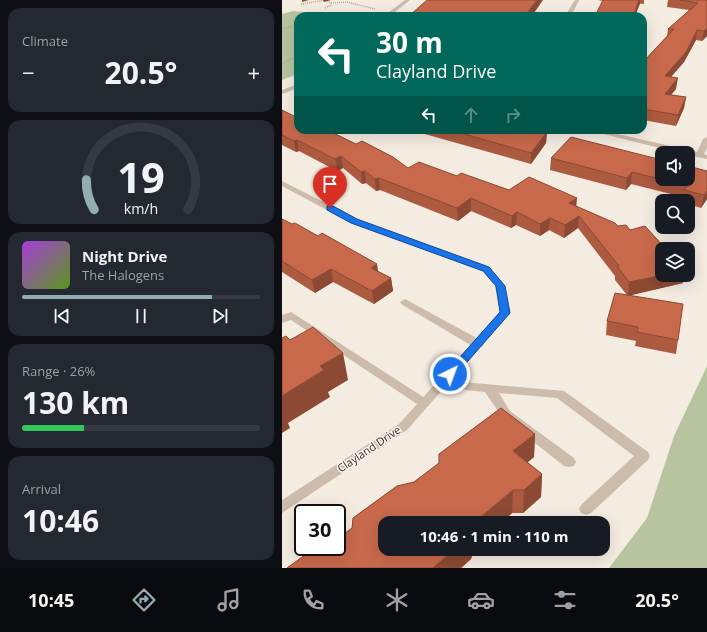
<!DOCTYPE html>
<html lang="en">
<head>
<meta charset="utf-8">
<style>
	:root { --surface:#171b24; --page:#242831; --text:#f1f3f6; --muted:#9ea1a6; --line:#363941; --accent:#92aeb2 }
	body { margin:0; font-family:"Open Sans",sans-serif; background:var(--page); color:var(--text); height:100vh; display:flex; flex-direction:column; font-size:15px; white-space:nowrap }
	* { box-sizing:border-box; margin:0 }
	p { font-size:13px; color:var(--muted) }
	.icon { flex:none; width:22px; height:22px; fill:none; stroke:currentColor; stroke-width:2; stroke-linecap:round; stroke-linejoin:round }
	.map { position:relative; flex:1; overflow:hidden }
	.side { display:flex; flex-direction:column; gap:8px; padding:8px; background:#0d0f14; width:282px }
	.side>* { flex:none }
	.top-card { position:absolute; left:12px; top:12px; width:353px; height:122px; border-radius:12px; box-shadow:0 4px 16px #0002; background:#00695c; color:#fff; overflow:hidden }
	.fabs { position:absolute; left:373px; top:146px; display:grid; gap:8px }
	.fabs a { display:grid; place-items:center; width:40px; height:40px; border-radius:8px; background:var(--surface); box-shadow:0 4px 16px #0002; font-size:20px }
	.speed { position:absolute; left:12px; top:504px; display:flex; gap:8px; font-size:20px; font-weight:700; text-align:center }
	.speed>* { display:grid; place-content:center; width:52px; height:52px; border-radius:50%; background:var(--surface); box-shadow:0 4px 16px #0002; line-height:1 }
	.speed .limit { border:2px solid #111; border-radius:6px; background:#fff; color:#111 }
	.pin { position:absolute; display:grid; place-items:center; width:34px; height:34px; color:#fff; margin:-41px -17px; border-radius:50% 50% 50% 0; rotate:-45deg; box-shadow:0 0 4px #0007 }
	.pin .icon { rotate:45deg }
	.me { position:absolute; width:44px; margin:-22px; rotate:42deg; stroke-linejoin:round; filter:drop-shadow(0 0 3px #0008) }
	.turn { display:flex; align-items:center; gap:14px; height:84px; padding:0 16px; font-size:18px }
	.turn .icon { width:52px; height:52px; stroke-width:2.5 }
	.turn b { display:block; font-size:28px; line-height:34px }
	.lanes { display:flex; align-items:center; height:38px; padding:0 16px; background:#0003; justify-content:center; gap:20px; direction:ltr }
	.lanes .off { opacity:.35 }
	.big { font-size:30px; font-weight:700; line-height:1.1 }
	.side .tile { flex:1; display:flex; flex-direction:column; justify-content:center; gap:6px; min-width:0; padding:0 14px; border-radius:12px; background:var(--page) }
	.side .dial { align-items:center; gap:0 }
	.dial svg { height:104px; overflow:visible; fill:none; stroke:var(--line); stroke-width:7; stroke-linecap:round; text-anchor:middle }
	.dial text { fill:var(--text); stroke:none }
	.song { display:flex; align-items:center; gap:12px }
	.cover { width:48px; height:48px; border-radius:6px; background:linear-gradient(135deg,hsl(280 70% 55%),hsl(90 70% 35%)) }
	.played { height:4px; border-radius:2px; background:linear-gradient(90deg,var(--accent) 80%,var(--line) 80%) }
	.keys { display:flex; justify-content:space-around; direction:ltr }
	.heat { display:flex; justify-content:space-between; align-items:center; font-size:22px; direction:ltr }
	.charge { height:6px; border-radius:3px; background:linear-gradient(90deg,#34c759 26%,var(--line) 0) }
	.trip { position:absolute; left:96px; top:516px; width:232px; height:40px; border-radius:12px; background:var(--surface); box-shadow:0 4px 16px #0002; font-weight:700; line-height:40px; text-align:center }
	.tabs { display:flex; height:64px; justify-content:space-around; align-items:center; background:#090b0e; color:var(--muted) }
	.tabs .icon { width:28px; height:28px }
	.tabs .active { color:var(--accent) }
	.tabs b { font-size:18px; color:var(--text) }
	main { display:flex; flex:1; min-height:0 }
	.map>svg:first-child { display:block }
	.green { fill:#b8c4a0 }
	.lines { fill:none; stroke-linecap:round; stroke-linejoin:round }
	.path { stroke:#b9a596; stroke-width:1.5; stroke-dasharray:1 1; stroke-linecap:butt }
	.service { fill:#cdbbac; fill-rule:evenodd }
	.minor { fill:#cdbbac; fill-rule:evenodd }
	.wall { fill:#ac5a40 }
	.shaded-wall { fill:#8c4a34 }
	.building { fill:#c8694b; stroke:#8c4a34 }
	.route { fill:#1a73e8; stroke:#114b97 }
	.labels { text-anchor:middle; stroke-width:3; stroke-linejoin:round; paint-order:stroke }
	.street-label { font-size:11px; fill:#3b302b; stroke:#fbf5ee }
</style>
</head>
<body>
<main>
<section class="side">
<div class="tile"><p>Climate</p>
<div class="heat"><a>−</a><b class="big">20.5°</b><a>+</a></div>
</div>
<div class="tile dial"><svg viewBox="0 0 100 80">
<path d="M14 69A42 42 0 1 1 86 69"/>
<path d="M14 69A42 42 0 0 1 8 46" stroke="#92aeb2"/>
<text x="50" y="56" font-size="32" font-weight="700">19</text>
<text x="50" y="72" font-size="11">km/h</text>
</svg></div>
<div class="tile">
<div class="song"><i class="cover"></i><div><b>Night Drive</b><p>The Halogens</p></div></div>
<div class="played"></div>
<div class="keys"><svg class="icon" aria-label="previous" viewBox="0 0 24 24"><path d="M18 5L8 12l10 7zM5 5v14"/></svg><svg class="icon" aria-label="pause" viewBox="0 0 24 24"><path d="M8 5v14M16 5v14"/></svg><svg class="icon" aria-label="next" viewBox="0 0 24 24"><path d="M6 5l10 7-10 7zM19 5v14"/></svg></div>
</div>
<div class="tile"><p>Range · 26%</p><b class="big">130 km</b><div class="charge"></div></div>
<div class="tile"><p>Arrival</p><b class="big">10:46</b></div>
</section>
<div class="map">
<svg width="425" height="568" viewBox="0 0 425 568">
	<rect width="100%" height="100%" fill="#f4ebe1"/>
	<path class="green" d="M 11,11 L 60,16 L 16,16 L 16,74 L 0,80 L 0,14 Z
		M 425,366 L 425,568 L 327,568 L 365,518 L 392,436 Z"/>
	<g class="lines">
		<path class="path" d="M 49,3 L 65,2 L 93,9
			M 19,4 L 44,0
			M 43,8 L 49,5 L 49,3 L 44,0
			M 0,29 L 16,25
			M 0,64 L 16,56"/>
		<path class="service" d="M 123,299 L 200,341 L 202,344 L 200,347 L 192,347 L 119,304 L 118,302 Z
			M 9,312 L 146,400 L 148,403 L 146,406 L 142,408 L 138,406 L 9,320 L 0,323 L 0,315 Z
			M 159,380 L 282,391 L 366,452 L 368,456 L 366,460 L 309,513 L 304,515 L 299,513 L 297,509 L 299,505 L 352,456 L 275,398 L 217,393 L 228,411 L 292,458 L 294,462 L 292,466 L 287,467 L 282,466 L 220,417 L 203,392 L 155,387 L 153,384 L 155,381 Z"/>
		<path class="minor" d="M 123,0 L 128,0 L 108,16 L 102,16 Z
			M 293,0 L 297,0 L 289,16 L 283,16 Z
			M 16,84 L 16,88 L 0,94 L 0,90 Z
			M 305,130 L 318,130 L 415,152 L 421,139 L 425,137 L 425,148 L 422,154 L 425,155 L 425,159 L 406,155 L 406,153 L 398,153 Z
			M 0,181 L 75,219 L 207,267 L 223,286 L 228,313 L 125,430 L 0,513 L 0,500 L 117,424 L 218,312 L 213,286 L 201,271 L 69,223 L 0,186 Z"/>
	</g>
	<path class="wall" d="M 316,0 L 362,0 L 362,4 L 321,1 Z
		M 386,0 L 425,0 L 425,36 L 420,41 L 414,40 L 402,62 L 389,77 L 394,89 L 389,95 L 404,97 L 402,108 L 394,126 L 361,120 L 361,62 L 385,36 L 386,29 L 407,10 L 385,7 Z
		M 0,110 L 16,130 L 74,144 L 126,168 L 175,176 L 227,190 L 294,206 L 336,226 L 348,230 L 401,283 L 348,295 L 396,340 L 394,354 L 353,346 L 354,341 L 324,335 L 325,321 L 345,295 L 333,280 L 333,276 L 296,228 L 282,238 L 267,230 L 258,236 L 234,225 L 229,228 L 189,211 L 176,221 L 98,190 L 94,191 L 84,183 L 80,184 L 61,168 L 55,171 L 17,151 L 14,152 L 0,145 Z
		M 138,130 L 259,130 L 265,132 L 264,143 L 249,164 L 139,133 Z
		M 269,158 L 406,166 L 425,199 L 419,208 L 406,204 L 406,201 L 400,201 L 401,197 L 349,184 L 344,190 L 268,170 Z
		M 0,219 L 109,278 L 111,291 L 92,304 L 51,282 L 33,293 L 0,272 Z
		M 219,408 L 253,434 L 252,457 L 245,462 L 260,474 L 259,497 L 241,513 L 230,513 L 219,523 L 103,523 L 103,549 L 192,549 L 189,559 L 179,568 L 5,568 L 23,555 L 36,554 L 45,547 L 55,547 L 55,539 L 70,528 L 71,518 L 115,486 L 132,482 L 157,463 L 157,454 Z"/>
	<path class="shaded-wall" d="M 20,0 L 27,0 L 20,2 Z
		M 41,0 L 49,0 L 42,2 Z
		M 255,0 L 261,0 L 250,16 L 243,16 Z
		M 357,0 L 358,0 L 358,4 L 353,16 L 351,16 Z
		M 425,28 L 425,36 L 420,41 L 422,31 Z
		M 415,30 L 414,40 L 402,62 L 381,86 L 383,76 Z
		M 396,78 L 394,89 L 381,104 L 383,94 Z
		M 404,97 L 402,108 L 394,126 L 396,115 Z
		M 265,132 L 264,143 L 249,164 L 249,153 Z
		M 15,140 L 17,151 L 14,152 L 12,141 Z
		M 59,156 L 61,168 L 55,171 L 53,159 Z
		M 83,171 L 84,183 L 80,184 L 79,172 Z
		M 350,172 L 349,184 L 344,190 L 345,178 Z
		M 97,178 L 98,190 L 94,191 L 93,179 Z
		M 425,191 L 425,199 L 419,208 L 422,195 Z
		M 189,198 L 189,211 L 176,221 L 175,208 Z
		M 295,198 L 294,210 L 287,203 Z
		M 235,212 L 234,225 L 229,228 L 230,216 Z
		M 297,216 L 296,228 L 282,238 L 283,225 Z
		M 268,218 L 267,230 L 258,236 L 258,224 Z
		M 95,264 L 97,277 L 89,268 Z
		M 49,269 L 51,282 L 33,293 L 30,280 Z
		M 382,275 L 402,275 L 401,283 L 346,296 L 347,282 Z
		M 109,278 L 111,291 L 92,304 L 90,291 Z
		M 61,353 L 66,380 L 46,392 L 48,397 L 6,423 L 8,428 L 0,433 L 0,396 L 38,366 Z
		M 253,434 L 252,457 L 231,475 L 231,451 Z
		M 260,474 L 259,497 L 241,513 L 242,490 Z
		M 231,490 L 230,513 L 219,523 L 193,523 L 193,522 Z
		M 173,549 L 192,549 L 189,559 L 179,568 L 151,568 Z"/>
	<path class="building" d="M 145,0 L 255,0 L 243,16 L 127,16 Z
		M 321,0 L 357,0 L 351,16 L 313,16 Z
		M 398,0 L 425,0 L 425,28 L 422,31 L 415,30 L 404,52 L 383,76 L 396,78 L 383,94 L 404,97 L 396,115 L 361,109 L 361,62 L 392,29 L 386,29 L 416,3 Z
		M 0,110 L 16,118 L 16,130 L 45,130 L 74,144 L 80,141 L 111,157 L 126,168 L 137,162 L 175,176 L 179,173 L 227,190 L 247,177 L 295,198 L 287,203 L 333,223 L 336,226 L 344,225 L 348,230 L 363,226 L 384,249 L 380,249 L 380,275 L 382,275 L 347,282 L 335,266 L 337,266 L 297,216 L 283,225 L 268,218 L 258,224 L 235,212 L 230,216 L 189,198 L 175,208 L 97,178 L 93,179 L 83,171 L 79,172 L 59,156 L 53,159 L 15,140 L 12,141 L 0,135 Z
		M 168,130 L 259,130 L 265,132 L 249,153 Z
		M 289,137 L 380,160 L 380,179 L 406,179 L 406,166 L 425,171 L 425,191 L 422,195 L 402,190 L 405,186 L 350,172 L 345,178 L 269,158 Z
		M 0,219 L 10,224 L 13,223 L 36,236 L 40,233 L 95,264 L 89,268 L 109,278 L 90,291 L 49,269 L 30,280 L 0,261 Z
		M 333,293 L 401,304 L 396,340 L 355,332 L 356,327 L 325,321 Z
		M 31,327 L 61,353 L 38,366 L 42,370 L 0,396 L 0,338 L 4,336 L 8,340 Z
		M 219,408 L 253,434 L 231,451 L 260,474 L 242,490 L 231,490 L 193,522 L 193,523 L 103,523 L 103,549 L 173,549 L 151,568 L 5,568 L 23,555 L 36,554 L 45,547 L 55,547 L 55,539 L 70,528 L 71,518 L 115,486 L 132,482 L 157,463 L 157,454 Z"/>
	<path class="route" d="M 45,206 L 51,206 L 75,219 L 207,267 L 223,286 L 228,313 L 172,377 L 168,378 L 163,374 L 218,312 L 214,286 L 201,271 L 69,223 L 45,210 Z"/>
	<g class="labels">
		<g class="street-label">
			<text transform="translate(87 449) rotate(-34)" y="4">Clayland Drive</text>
		</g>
	</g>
</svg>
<div class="fabs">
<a><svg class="icon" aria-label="sound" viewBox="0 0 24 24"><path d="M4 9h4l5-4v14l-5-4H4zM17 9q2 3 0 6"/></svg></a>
<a><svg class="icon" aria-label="search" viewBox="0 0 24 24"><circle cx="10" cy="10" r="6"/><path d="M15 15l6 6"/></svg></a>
<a><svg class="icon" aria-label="layers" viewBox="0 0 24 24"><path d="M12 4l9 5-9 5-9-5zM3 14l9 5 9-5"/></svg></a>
</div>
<div class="speed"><div class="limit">30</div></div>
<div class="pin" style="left:48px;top:208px;background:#d93025"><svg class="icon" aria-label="arrive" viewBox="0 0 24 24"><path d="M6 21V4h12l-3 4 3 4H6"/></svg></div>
<svg class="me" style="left:168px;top:374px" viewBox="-20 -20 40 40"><circle r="17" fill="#1a73e8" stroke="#fff" stroke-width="3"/><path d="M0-11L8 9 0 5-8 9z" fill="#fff"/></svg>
<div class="trip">10:46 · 1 min · 110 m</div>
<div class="top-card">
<div class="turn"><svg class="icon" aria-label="left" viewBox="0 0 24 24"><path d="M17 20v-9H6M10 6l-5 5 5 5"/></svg><div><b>30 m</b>Clayland Drive</div></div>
<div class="lanes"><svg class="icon" aria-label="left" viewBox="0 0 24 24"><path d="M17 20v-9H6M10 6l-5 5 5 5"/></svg><svg class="icon off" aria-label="ahead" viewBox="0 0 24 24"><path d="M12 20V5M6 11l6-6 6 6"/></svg><svg class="icon off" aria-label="right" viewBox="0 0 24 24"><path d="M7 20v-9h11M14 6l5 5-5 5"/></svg></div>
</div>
</div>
</main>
<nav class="tabs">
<b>10:45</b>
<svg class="icon active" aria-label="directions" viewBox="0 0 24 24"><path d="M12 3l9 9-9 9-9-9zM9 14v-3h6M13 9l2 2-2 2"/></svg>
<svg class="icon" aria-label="music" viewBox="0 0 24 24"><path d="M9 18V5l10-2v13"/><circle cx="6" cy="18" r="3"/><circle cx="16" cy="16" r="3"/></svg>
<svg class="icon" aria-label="phone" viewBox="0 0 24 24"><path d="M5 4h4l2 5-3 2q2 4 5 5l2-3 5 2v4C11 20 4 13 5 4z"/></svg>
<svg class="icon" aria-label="climate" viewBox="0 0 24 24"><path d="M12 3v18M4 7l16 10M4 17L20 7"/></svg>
<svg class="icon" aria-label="car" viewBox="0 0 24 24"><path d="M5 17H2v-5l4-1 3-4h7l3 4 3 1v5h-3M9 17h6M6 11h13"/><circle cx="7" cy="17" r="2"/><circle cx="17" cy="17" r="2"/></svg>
<svg class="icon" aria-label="filters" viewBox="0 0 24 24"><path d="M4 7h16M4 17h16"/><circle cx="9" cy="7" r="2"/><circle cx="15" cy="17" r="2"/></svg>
<b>20.5°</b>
</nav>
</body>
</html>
